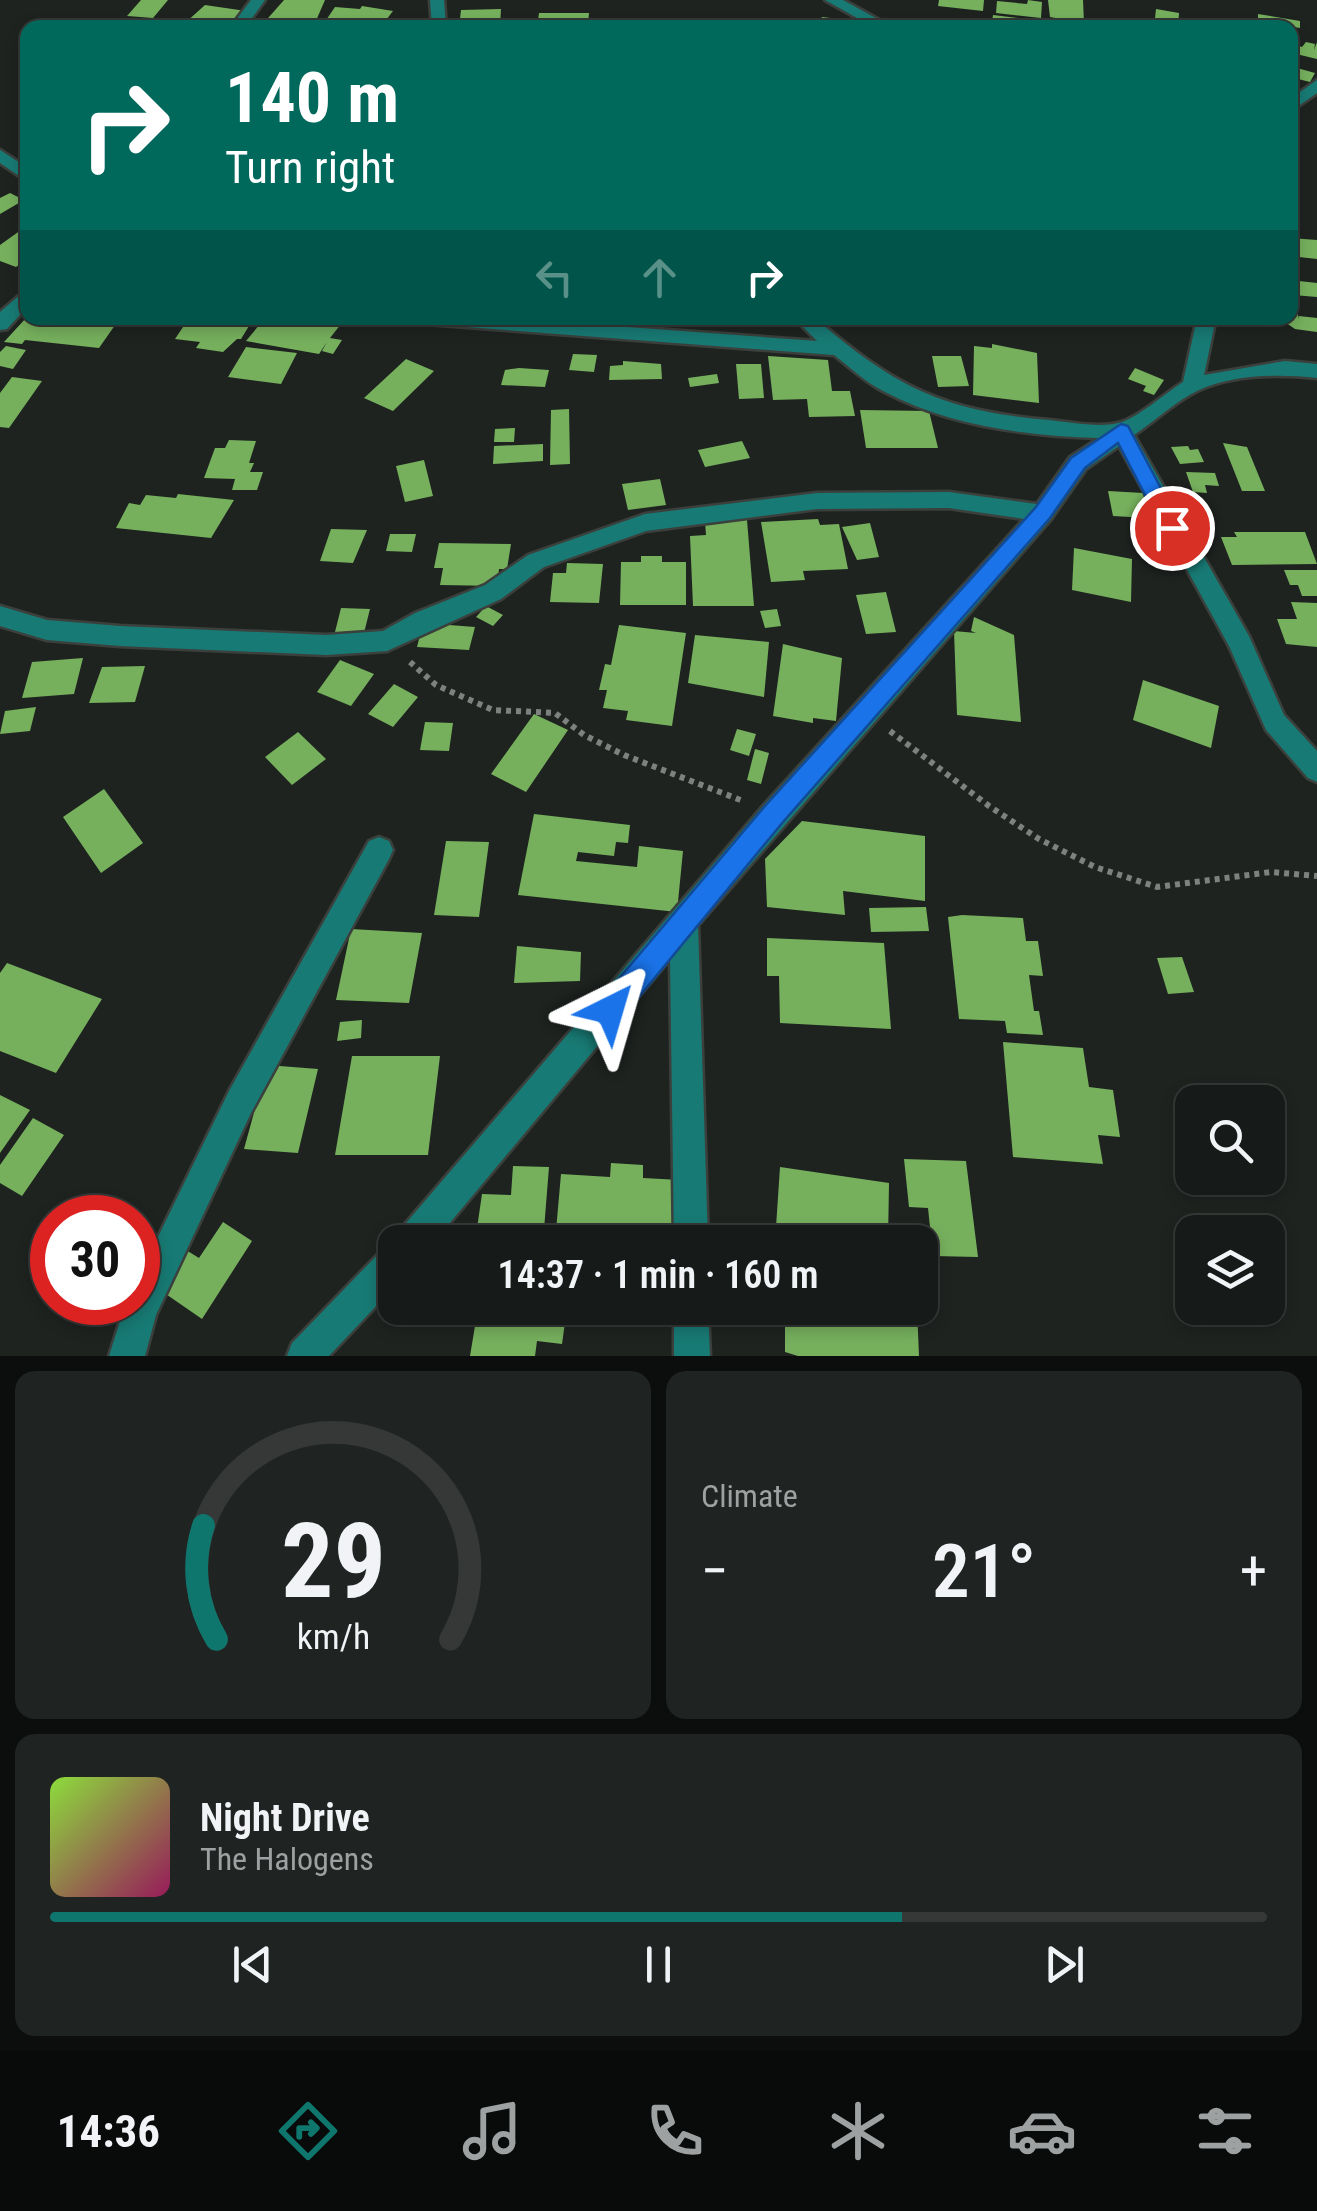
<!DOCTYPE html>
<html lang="en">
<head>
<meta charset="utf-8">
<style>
	:root { --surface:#161a18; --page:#1f2321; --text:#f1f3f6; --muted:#9ea1a2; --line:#353837; --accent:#0f766e }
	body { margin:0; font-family:"Roboto Condensed",sans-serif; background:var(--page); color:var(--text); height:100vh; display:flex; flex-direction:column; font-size:38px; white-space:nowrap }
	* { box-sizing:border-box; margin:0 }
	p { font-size:32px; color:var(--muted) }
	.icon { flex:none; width:55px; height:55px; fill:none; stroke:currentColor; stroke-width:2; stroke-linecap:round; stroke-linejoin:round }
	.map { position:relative; height:1356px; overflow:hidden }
	.sheet { display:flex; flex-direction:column; gap:15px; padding:15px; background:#0c0e0d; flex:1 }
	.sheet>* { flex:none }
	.banner { position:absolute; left:20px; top:20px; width:1278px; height:305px; border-radius:20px; box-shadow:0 5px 15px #0003,0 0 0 2px var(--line); background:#00695c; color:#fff; overflow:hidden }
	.controls { position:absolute; left:1175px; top:1085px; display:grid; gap:20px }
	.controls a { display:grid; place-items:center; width:110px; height:110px; border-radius:20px; background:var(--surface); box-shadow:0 5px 15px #0003,0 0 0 2px var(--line); font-size:50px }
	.speed { position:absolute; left:30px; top:1195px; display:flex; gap:20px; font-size:50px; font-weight:700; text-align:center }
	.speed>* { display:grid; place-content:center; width:130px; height:130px; border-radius:50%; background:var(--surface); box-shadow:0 5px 15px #0003,0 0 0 2px var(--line); line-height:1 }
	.speed .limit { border:15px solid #d22; background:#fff; color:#111 }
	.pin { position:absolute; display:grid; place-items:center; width:85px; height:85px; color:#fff; margin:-42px; border:5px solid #fff; border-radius:50%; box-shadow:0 2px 10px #0007 }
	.me { position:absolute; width:110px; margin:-55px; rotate:40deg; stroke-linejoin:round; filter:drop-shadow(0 0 8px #0008) }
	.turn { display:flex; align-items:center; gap:35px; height:210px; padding:0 40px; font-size:45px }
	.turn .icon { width:130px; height:130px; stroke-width:2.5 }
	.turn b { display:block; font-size:70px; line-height:85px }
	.lanes { display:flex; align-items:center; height:95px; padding:0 40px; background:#0003; justify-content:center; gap:50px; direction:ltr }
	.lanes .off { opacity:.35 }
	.big { font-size:75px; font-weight:600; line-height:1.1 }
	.sheet .widget { flex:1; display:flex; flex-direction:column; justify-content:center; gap:15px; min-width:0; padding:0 35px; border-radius:20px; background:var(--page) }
	.sheet .dial { align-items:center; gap:0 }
	.dial svg { height:260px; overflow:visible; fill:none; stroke:var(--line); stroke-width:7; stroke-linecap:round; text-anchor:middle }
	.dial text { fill:var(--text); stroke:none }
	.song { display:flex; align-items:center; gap:30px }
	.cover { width:120px; height:120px; border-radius:15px; background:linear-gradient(135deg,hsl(90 70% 55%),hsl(330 70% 35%)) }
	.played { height:10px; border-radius:5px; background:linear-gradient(90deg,var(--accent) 70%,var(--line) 70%) }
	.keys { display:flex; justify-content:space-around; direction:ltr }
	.heat { display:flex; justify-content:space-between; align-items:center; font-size:55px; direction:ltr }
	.sheet .tiles { flex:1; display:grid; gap:15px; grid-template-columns:1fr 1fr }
	.widget:last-child { grid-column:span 2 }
	.trip { position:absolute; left:378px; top:1225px; width:560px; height:100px; border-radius:20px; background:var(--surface); box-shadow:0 5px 15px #0003,0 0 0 2px var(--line); font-weight:600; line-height:100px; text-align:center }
	.tabs { display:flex; height:160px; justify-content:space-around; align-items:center; background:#090a0a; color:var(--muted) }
	.tabs .icon { width:70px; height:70px }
	.tabs .current { color:var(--accent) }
	.tabs b { font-size:45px; color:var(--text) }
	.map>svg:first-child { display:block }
	.building { fill:#76b05d }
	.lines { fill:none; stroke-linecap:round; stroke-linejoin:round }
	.minor-casing { stroke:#3b403d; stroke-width:5 }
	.path { stroke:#7d817f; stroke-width:6; stroke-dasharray:5 5; stroke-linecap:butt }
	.minor { fill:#187a74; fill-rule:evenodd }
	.route { fill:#1a73e8; stroke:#114b97; stroke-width:2.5 }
</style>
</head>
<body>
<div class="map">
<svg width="1317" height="1356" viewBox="0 0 1317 1356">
	<rect width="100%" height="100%" fill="#1e2320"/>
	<path class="building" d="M 141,0 L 168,0 L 153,18 L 127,16 Z
		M 284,0 L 325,0 L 315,23 L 306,28 L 261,26 Z
		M 939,0 L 984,0 L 983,11 L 938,6 Z
		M 1028,0 L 1042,2 L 1041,18 L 996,13 L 997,1 L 1027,4 Z
		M 1048,0 L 1083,0 L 1084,23 L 1050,17 Z
		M 205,5 L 246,11 L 228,28 L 185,23 Z
		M 362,6 L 393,11 L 380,28 L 322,26 L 335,7 L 360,9 Z
		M 501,9 L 500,27 L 459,28 L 461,10 Z
		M 1156,9 L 1179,13 L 1178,28 L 1154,28 Z
		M 539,13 L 589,13 L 588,24 L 537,28 Z
		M 1258,14 L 1300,21 L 1300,28 L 1258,21 Z
		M 993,15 L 1042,21 L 1041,28 L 991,28 Z
		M 822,17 L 855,21 L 853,28 L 819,27 Z
		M 1306,42 L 1315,44 L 1314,50 L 1317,42 L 1317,59 L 1292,53 L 1296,45 L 1302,47 Z
		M 1290,66 L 1315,73 L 1310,82 L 1290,77 Z
		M 10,193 L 24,200 L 0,214 L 0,198 Z
		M 28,225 L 28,258 L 16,267 L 0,261 L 0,245 Z
		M 1290,238 L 1317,240 L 1317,259 L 1290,256 Z
		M 1290,280 L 1317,283 L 1317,297 L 1293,295 L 1299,319 L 1299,316 L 1317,318 L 1317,332 L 1295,329 L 1279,318 L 1290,318 Z
		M 26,318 L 120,318 L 99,348 L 25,340 L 22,344 L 4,342 Z
		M 189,318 L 224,318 L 252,321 L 241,339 L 237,339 L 223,352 L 196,348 L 200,342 L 175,339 Z
		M 265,318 L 310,318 L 341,324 L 330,338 L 342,340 L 333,354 L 322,351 L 327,342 L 319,354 L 246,341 Z
		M 992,344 L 1037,353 L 1039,403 L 973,395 L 974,346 L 992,348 Z
		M 6,346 L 26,350 L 13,369 L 0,366 L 0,352 Z
		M 246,347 L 297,353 L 281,384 L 228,377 Z
		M 573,354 L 597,355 L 594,372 L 569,370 Z
		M 768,356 L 828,360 L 832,391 L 850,391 L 855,416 L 809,417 L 807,399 L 773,400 Z
		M 932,356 L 961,356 L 969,386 L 938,387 Z
		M 406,359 L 434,371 L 393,411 L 364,398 Z
		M 623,361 L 661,364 L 662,379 L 609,380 L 610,366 L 623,365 Z
		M 736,364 L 761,364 L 764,398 L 739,399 Z
		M 519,368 L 549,370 L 545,387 L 501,385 L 505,370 Z
		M 1135,368 L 1164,380 L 1154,395 L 1143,391 L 1146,386 L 1128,379 Z
		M 717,374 L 719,383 L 690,387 L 688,378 Z
		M 12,377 L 42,381 L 9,428 L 0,427 L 0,393 Z
		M 569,409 L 570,464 L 550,465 L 551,410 Z
		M 860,410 L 929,411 L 938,448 L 866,448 Z
		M 515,428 L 514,442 L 494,442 L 495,429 Z
		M 229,440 L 256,441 L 249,463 L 254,463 L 250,472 L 263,472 L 257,490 L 232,490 L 235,479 L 204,478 L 215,448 L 225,448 Z
		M 742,441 L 750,458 L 705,467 L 698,450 Z
		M 1223,443 L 1247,447 L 1265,491 L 1242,491 Z
		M 543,444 L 543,461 L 493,464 L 494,446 Z
		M 1188,446 L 1190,450 L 1198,449 L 1204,462 L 1180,464 L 1171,447 Z
		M 424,460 L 433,496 L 405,502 L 396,466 Z
		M 1186,472 L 1215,473 L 1219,486 L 1205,485 L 1207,493 L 1193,492 Z
		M 660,479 L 666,505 L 628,510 L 622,484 Z
		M 1108,491 L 1143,493 L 1148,518 L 1113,516 Z
		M 178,494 L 234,500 L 211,538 L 116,528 L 129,503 L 140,505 L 146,495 L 176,498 Z
		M 818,519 L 820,525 L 839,524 L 848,569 L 803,571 L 805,580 L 771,582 L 761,522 Z
		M 747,520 L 754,606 L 693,606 L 690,536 L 706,535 L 705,521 Z
		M 870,523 L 879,557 L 857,560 L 842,527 Z
		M 331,529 L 367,530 L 353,563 L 320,561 Z
		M 1234,532 L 1305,532 L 1317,564 L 1232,565 L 1221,537 L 1237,537 Z
		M 390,534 L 416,534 L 412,552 L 386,551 Z
		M 439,543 L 511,544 L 507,569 L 499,569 L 497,586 L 440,585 L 443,568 L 434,568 Z
		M 1074,548 L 1132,559 L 1131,602 L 1072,590 Z
		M 641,556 L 662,556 L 662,562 L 686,562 L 686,605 L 620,605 L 621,562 L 641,562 Z
		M 567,563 L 603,564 L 599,603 L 550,602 L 553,573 L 566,573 Z
		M 1284,570 L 1317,570 L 1317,596 L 1302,596 L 1298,585 L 1290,585 Z
		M 886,592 L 896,632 L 866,634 L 856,595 Z
		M 1291,602 L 1317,603 L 1317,647 L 1286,644 L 1277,619 L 1297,619 Z
		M 486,606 L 503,615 L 493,626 L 476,617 Z
		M 341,608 L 370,609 L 362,641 L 333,640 Z
		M 777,609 L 781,626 L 765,628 L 760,611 Z
		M 974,617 L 1014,635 L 1021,722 L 957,715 L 954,631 L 976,633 L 971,631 Z
		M 423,623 L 475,627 L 469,650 L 417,647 Z
		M 619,625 L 686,633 L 672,726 L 626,720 L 628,711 L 603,708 L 607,690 L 599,690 L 605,664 L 611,665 Z
		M 695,635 L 769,642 L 764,697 L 688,683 Z
		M 783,644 L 842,658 L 836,721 L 813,718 L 813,723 L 773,716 Z
		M 83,658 L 74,694 L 22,698 L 32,662 Z
		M 340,660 L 374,674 L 351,706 L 317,692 Z
		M 145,666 L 135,702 L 89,703 L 102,667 Z
		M 1143,680 L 1219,706 L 1211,748 L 1133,720 Z
		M 394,684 L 418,697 L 393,727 L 368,714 Z
		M 36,707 L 30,731 L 0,734 L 5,711 Z
		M 534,714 L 568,730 L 526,792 L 491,774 Z
		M 425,722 L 453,723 L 449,751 L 420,750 Z
		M 737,729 L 756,734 L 749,756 L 730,750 Z
		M 298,732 L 326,759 L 292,785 L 265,757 Z
		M 755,749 L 769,753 L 761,784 L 747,780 Z
		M 104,789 L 143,843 L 101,873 L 63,817 Z
		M 534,814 L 630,825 L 628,843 L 616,842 L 614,856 L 578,852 L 576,861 L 637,867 L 639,846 L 683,851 L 677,912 L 518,895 Z
		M 802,821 L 925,836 L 925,901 L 843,891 L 845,915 L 767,907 L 765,859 Z
		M 446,841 L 489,842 L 479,917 L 434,915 Z
		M 926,907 L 929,931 L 871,932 L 869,908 Z
		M 962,915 L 1023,918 L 1026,941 L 1038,941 L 1043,976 L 1029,975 L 1034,1011 L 1039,1011 L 1043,1035 L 1007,1033 L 1005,1021 L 959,1019 L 948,917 Z
		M 351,929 L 422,933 L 409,1003 L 336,1000 Z
		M 767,938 L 884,943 L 891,1029 L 780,1023 L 779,976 L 767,976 Z
		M 517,946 L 581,952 L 580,981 L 514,983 Z
		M 1182,957 L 1194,992 L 1168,994 L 1157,958 Z
		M 7,963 L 102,999 L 56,1073 L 0,1051 L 0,973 Z
		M 362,1020 L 361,1038 L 337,1041 L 340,1022 Z
		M 1003,1042 L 1083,1048 L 1089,1087 L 1113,1090 L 1120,1137 L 1098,1135 L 1103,1164 L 1013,1157 Z
		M 352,1056 L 440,1056 L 428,1155 L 335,1155 Z
		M 267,1065 L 318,1069 L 298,1153 L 244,1149 Z
		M 0,1095 L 30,1110 L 0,1153 Z
		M 33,1118 L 64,1135 L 22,1196 L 0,1183 L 0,1165 Z
		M 904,1159 L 966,1161 L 978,1257 L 933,1256 L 928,1208 L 909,1207 Z
		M 611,1163 L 643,1165 L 643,1178 L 680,1180 L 677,1242 L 555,1242 L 561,1174 L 610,1177 Z
		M 513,1166 L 549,1167 L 543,1242 L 475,1242 L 482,1194 L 511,1195 Z
		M 780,1167 L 889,1183 L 888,1242 L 775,1242 Z
		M 223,1222 L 252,1241 L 202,1319 L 160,1290 L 186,1250 L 199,1258 Z
		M 478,1308 L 567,1308 L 562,1344 L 537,1341 L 535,1356 L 470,1356 Z
		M 785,1308 L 917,1308 L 919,1356 L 798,1356 L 785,1352 Z"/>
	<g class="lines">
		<g class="minor-casing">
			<path id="minor" d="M 251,0 L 265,0 L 245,28 L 230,28 Z
				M 430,0 L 444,0 L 446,28 L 432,28 Z
				M 825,0 L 843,0 L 894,28 L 875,28 Z
				M 1317,80 L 1317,93 L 1290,112 L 1290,99 Z
				M 0,150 L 28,168 L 28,182 L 0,163 Z
				M 28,288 L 28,306 L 7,329 L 0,330 L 0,312 Z
				M 418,318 L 506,318 L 817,341 L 794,318 L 815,318 C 895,387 943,411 1049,420 C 1070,422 1098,428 1118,423 C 1135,420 1167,392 1183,382 L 1197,318 L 1216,318 L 1204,375 L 1285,361 L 1317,364 L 1317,378 C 1279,374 1235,374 1199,390 C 1177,400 1155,421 1134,435 L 1249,636 L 1284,715 L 1317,751 L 1317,782 L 1308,778 L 1266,730 L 1229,646 L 1119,446 L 1086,469 L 1051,519 L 698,925 L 708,1242 L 674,1242 L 670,959 L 434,1242 L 395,1242 L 400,1230 L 764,805 L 1024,519 L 949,508 L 817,509 L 646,531 L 544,567 L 501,599 L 387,651 L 326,655 L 120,646 L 47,640 L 0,626 L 0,606 L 47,620 L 120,626 L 326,635 L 383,631 L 415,613 L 485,585 L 528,555 L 645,514 L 817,493 L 949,492 L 1037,504 L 1070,457 L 1099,438 C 1027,436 949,426 885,392 C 866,383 851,368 834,355 L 427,324 Z
				M 379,837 L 389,841 L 393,850 L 389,859 L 251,1113 L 156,1315 L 145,1356 L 109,1356 L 126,1302 L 138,1302 L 138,1278 L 229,1091 L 369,841 Z
				M 395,1244 L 395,1286 L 329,1356 L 287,1356 L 292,1343 L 383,1249 Z
				M 674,1308 L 708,1308 L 710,1356 L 674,1356 Z"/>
		</g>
		<path class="path" d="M 410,662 L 436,685 L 493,710 L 555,713 L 584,735 L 624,755 L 743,801
			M 890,731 L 989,806 L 1039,839 L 1095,867 L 1157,887 L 1271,872 L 1317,876"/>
		<use href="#minor" class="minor"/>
	</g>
	<path class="route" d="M 1121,424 L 1128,426 L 1182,528 L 1179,533 L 1165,533 L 1118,443 L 1085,468 L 1050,518 L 783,822 L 620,1020 L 610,1024 L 600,1020 L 596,1010 L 600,1001 L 765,806 L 1036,507 L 1071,458 Z"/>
</svg>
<div class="controls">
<a><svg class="icon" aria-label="search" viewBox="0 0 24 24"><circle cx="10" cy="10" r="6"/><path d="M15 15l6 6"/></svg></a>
<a><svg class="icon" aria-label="layers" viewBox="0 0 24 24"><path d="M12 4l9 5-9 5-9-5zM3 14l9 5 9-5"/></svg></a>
</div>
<div class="speed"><div class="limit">30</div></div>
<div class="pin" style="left:1172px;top:528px;background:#d93025"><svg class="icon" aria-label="arrive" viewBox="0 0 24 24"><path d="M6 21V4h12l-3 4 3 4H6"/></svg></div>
<svg class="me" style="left:610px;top:1010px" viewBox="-20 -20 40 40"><path d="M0-17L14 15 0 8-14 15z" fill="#1a73e8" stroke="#fff" stroke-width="4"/></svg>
<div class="trip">14:37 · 1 min · 160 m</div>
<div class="banner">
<div class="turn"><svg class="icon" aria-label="right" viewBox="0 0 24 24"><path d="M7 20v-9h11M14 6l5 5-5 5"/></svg><div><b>140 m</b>Turn right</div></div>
<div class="lanes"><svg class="icon off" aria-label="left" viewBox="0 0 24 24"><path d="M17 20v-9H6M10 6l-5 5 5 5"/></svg><svg class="icon off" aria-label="ahead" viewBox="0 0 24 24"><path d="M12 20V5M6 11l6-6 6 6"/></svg><svg class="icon" aria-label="right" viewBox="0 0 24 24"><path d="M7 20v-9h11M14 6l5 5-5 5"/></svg></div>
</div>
</div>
<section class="sheet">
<div class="tiles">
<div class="widget dial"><svg viewBox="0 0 100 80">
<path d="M14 69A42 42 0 1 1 86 69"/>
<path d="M14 69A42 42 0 0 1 10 34" stroke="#0f766e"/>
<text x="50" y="56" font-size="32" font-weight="700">29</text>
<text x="50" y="72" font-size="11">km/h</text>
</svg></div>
<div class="widget"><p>Climate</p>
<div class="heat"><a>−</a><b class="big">21°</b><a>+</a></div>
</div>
<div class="widget">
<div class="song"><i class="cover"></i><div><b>Night Drive</b><p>The Halogens</p></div></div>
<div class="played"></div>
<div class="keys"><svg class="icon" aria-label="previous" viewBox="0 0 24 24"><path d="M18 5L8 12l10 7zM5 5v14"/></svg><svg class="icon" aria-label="pause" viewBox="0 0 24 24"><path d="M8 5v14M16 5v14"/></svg><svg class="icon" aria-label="next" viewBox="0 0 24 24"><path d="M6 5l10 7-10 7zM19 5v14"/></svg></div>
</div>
</div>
</section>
<nav class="tabs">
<b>14:36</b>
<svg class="icon current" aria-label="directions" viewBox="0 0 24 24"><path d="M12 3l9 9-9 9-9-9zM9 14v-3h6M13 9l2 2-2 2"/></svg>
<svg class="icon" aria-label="music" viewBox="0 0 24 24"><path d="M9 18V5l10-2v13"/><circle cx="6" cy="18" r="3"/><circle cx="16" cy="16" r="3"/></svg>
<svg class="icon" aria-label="phone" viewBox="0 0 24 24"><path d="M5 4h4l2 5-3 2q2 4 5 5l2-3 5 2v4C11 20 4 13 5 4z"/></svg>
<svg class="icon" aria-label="climate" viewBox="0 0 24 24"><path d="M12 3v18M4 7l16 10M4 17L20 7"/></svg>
<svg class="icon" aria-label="car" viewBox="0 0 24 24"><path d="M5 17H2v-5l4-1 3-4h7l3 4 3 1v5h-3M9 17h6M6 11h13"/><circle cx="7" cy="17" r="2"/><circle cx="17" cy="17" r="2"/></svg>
<svg class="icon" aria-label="filters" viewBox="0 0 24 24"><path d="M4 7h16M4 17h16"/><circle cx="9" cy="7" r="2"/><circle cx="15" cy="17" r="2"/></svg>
</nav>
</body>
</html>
